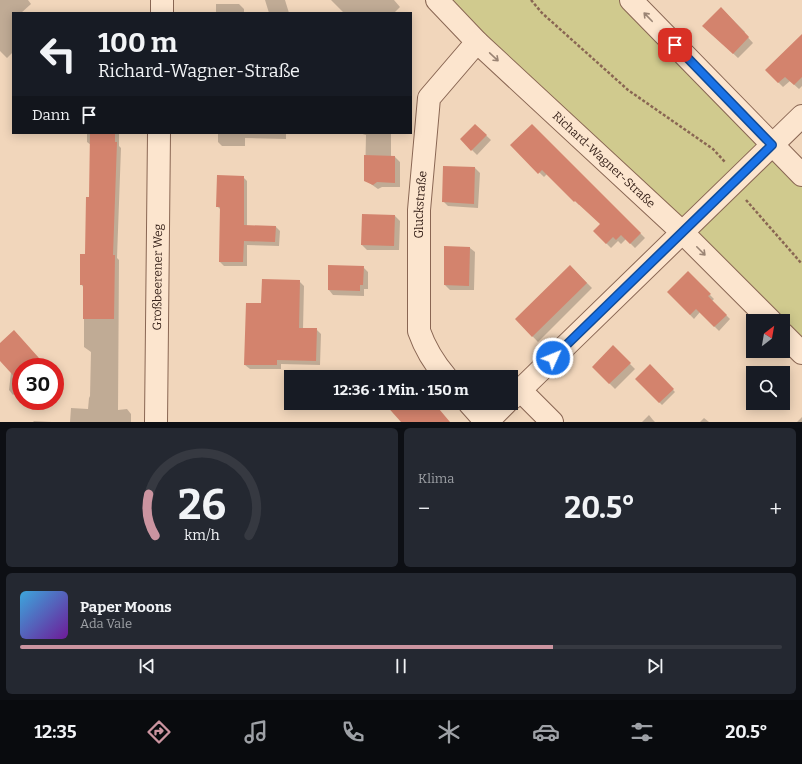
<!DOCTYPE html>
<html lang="de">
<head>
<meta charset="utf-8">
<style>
	:root { --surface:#171b24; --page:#242831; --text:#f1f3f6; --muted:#9ea1a6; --line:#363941; --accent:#cb94a0 }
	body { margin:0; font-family:Bitter,serif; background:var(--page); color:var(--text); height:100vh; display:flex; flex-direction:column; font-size:15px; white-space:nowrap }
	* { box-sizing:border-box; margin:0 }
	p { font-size:13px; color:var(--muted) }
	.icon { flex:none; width:22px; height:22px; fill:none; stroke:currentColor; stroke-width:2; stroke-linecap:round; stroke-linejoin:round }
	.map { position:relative; height:422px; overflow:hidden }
	.sheet { display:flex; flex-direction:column; gap:6px; padding:6px; background:#0d0f14; flex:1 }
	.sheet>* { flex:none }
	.guide { position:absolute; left:12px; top:12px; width:400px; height:122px; border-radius:0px; box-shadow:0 2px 10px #0003; background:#171b24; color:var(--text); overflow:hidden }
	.needle { width:26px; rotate:31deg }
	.controls { position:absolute; left:746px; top:314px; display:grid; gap:8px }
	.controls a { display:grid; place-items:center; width:44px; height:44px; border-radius:0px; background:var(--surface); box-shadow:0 2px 10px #0003; font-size:20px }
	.speed { position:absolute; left:12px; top:358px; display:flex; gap:8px; font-size:20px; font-weight:700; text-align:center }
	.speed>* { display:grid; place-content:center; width:52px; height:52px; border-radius:50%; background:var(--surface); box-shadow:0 2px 10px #0003; line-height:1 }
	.speed .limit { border:6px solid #d22; background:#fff; color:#111 }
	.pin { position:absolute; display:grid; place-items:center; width:34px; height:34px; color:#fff; margin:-17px; border-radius:8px; box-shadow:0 2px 6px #0006 }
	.me { position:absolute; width:44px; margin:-22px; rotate:46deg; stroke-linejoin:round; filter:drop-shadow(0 0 3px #0008) }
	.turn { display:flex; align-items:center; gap:14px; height:84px; padding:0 20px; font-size:18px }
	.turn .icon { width:52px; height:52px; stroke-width:2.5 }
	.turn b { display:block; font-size:28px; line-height:34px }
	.then { display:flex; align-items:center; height:38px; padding:0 20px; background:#0003; gap:8px; font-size:15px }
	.big { font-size:30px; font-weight:700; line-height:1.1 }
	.sheet .card { flex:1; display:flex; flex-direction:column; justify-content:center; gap:6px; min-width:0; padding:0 14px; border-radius:6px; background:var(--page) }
	.sheet .dial { align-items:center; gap:0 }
	.dial svg { height:104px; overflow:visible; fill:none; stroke:var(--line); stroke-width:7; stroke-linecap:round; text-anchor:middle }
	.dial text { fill:var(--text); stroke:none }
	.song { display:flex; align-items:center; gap:12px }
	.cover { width:48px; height:48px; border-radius:6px; background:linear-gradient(135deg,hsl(200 70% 55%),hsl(280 70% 35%)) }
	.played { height:4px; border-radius:2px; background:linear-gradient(90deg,var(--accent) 70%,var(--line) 70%) }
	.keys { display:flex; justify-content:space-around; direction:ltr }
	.heat { display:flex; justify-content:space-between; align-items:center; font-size:22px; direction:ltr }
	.sheet .tiles { flex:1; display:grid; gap:6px; grid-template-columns:1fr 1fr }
	.card:last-child { grid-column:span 2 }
	.trip { position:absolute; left:284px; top:370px; width:234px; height:40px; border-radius:0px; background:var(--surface); box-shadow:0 2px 10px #0003; font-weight:700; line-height:40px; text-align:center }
	.tabs { display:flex; height:64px; justify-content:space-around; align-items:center; background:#090b0e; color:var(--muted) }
	.tabs .icon { width:28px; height:28px }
	.tabs .selected { color:var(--accent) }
	.tabs b { font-size:18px; color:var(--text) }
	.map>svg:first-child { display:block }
	.green { fill:#d0ca8e }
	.shadow { fill:#0003 }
	.building { fill:#d3836d }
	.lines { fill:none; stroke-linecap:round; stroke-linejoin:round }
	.street-casing { stroke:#896653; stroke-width:24 }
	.path { stroke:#896653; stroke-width:2.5; stroke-dasharray:3 2; stroke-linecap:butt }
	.street { stroke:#fce5ce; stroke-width:22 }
	.oneway { stroke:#9a8474 }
	.route-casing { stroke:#114b97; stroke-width:10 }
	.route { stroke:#1a73e8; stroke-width:7 }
	.labels { text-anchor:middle; stroke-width:4; stroke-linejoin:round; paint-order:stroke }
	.street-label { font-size:12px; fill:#37221a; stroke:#f8e2cb }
</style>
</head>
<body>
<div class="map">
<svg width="802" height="422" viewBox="0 0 802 422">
	<rect width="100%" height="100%" fill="#f1d6bb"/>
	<path class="green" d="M 437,0 L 631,0 L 802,175 L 802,353 L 783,334 L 783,321 L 771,321 Z"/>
	<path class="shadow" d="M 0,0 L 28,0 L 31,4 L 21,13 L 13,13 L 13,52 L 7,58 L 0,51 Z
		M 265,0 L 285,0 L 289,13 L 269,13 Z
		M 331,0 L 394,0 L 400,7 L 394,13 L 344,13 Z
		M 216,4 L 239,4 L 244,9 L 244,13 L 216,13 Z
		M 721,8 L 745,32 L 744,33 L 753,43 L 738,58 L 708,30 Z
		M 802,35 L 802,86 L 799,89 L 790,81 L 783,87 L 766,70 Z
		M 475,125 L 491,140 L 477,155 L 461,139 Z
		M 532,125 L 645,238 L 635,248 L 626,239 L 621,244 L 618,241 L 611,248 L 594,231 L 601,224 L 580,204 L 579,205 L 548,173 L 544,177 L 511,145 Z
		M 87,133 L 119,133 L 119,146 L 121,148 L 117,258 L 119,260 L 118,410 L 127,409 L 131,414 L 131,422 L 70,422 L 71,408 L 88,409 L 89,398 L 90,396 L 91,352 L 84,347 L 84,288 L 81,284 L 86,255 L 90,198 L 91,145 L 87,142 Z
		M 218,133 L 286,133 L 286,139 L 245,138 L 245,146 L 222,146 L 218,142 Z
		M 359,133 L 391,133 L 391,157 L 395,157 L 400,162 L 400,187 L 382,187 L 378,189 L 365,180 L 366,135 Z
		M 475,168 L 480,173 L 478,208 L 448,206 L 443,201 Z
		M 243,177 L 247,181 L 247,226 L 276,227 L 280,231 L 279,246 L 247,245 L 247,266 L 224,266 L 220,262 L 221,210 L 217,206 Z
		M 395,216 L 400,221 L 399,250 L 367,250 L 362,245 Z
		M 445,247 L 470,248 L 475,252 L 474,290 L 450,290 L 445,285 Z
		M 570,266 L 592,288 L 538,342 L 516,319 Z
		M 363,267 L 368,272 L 368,289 L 364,289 L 364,296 L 333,295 L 329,290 Z
		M 688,273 L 714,299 L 712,301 L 730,319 L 719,331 L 700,312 L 694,319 L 668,292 Z
		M 299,281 L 304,286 L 303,329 L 316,329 L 321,334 L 320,365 L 281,364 L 281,369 L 250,369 L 245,365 Z
		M 0,344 L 44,367 L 21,367 L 21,388 L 13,395 L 9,390 L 11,372 L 0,360 Z
		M 613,347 L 635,369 L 615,389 L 593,367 Z
		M 650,366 L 675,392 L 662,405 L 636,379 Z
		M 649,415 L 653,420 L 655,422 L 642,422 Z
		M 802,417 L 802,422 L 797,422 Z
		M 704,418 L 709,422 L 700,422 Z
		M 34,421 L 52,422 L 33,422 Z"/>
	<path class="building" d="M 721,7 L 749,37 L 733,54 L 702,26 Z
		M 802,34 L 802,77 L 794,85 L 785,77 L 778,83 L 765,70 Z
		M 475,124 L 487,135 L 471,151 L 460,139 Z
		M 532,124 L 641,233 L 630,244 L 621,235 L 616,240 L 613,237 L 606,244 L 593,231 L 600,224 L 575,201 L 574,202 L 542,170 L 538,174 L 510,145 Z
		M 90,133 L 115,133 L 115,142 L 117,142 L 113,255 L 115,255 L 114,319 L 83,319 L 83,285 L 80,285 L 80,254 L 85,254 L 86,197 L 89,197 Z
		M 364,155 L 395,156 L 395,183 L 377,182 L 373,185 L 364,181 Z
		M 443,166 L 475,167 L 474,204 L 442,202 Z
		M 217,175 L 244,176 L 244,225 L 276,226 L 275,242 L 244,241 L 243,262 L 219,262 L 220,207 L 216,207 Z
		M 362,214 L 395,215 L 394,246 L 361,245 Z
		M 444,246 L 470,247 L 469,286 L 444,285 Z
		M 328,265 L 364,266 L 363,285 L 360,285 L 360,291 L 328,290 Z
		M 570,265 L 587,283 L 532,337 L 515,319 Z
		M 688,271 L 711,294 L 708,296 L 727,315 L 714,327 L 696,309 L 690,315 L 667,292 Z
		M 262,279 L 300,280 L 299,328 L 317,328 L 316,361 L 277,360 L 277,365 L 244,365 L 246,303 L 261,303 Z
		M 14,330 L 47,367 L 21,367 L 21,384 L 0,361 L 0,343 Z
		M 613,345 L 631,363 L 609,384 L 592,367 Z
		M 650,364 L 674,389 L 659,403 L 635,379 Z
		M 384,403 L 434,403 L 450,422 L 401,422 Z"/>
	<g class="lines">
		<g class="street-casing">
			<g id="street">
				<path id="s1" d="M 437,0 L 477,42 L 683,233 L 771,321"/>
				<path d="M 631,0 L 802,175"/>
				<path d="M 162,13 L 162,0"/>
				<path d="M 783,334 L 802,353"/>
				<path id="s2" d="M 446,377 C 434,363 425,348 419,331 L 419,210 L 429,98 L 477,42"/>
				<path d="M 520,390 L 552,422"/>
				<path d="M 511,399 L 802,116"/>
				<path d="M 469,403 L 486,422"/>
				<path id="s3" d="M 156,422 L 159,133"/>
				<path d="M 487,422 L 506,403"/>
			</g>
		</g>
		<path class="path" d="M 531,0 L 542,13 L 628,90 L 713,149 L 725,162
			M 746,200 L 802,264"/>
		<use href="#street" class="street"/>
	</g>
	<defs><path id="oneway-shaft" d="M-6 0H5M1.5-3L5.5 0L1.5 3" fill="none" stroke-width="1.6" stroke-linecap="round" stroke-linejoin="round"/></defs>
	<g class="oneway">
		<use href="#oneway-shaft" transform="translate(648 17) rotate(-134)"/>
		<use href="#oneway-shaft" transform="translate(494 57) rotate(43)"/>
		<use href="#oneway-shaft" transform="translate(701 251) rotate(45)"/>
	</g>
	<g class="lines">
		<g class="route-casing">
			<path id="route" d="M 553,358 L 772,145 L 675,45"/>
		</g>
		<use href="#route" class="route"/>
	</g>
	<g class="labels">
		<g class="street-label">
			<text dy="4" stroke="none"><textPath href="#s1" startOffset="231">Richard-Wagner-Straße</textPath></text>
			<text dy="4" stroke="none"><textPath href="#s2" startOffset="180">Gluckstraße</textPath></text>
			<text dy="4" stroke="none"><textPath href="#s3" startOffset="145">Großbeerener Weg</textPath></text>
		</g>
	</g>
</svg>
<div class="controls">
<a><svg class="needle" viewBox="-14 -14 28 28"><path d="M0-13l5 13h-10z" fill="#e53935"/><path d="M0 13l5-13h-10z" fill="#9ea1a6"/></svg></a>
<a><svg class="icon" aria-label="search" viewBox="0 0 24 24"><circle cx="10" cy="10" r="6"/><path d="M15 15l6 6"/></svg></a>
</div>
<div class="speed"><div class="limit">30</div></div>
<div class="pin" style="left:675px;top:45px;background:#d93025"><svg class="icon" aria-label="arrive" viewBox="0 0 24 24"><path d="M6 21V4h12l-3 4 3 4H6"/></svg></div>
<svg class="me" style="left:553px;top:358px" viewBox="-20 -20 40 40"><circle r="17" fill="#1a73e8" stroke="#fff" stroke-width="3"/><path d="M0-11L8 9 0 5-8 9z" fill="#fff"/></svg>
<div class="trip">12:36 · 1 Min. · 150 m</div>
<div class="guide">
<div class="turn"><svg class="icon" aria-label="left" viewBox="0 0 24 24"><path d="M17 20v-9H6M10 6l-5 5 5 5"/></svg><div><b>100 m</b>Richard-Wagner-Straße</div></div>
<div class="then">Dann<svg class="icon" aria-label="arrive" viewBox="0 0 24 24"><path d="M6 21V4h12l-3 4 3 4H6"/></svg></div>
</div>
</div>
<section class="sheet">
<div class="tiles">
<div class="card dial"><svg viewBox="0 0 100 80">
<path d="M14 69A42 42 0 1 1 86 69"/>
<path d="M14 69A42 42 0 0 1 9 37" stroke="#cb94a0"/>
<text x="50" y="56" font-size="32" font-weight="700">26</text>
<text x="50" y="72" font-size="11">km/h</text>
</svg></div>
<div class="card"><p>Klima</p>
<div class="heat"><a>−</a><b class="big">20.5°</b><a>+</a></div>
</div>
<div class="card">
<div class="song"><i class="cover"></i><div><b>Paper Moons</b><p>Ada Vale</p></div></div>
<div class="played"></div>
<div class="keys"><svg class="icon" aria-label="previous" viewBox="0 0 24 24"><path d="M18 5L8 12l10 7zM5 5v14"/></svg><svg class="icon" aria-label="pause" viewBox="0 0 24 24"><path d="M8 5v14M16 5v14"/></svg><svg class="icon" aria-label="next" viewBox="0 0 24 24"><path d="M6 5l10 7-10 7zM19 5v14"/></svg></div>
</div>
</div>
</section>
<nav class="tabs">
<b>12:35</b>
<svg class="icon selected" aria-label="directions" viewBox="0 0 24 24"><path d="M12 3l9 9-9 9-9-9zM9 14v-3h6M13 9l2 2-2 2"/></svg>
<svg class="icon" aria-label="music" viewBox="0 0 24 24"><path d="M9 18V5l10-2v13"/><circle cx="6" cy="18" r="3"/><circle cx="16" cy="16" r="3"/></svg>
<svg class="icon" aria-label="phone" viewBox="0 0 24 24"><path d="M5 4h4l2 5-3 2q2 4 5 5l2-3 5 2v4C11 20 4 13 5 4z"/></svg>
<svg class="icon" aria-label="climate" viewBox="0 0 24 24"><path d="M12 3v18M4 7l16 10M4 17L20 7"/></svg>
<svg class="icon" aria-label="car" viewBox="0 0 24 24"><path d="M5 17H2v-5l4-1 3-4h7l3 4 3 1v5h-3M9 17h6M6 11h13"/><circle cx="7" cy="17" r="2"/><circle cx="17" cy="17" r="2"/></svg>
<svg class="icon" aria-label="filters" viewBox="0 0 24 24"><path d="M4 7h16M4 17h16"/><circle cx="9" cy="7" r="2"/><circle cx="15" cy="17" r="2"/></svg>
<b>20.5°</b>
</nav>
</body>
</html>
